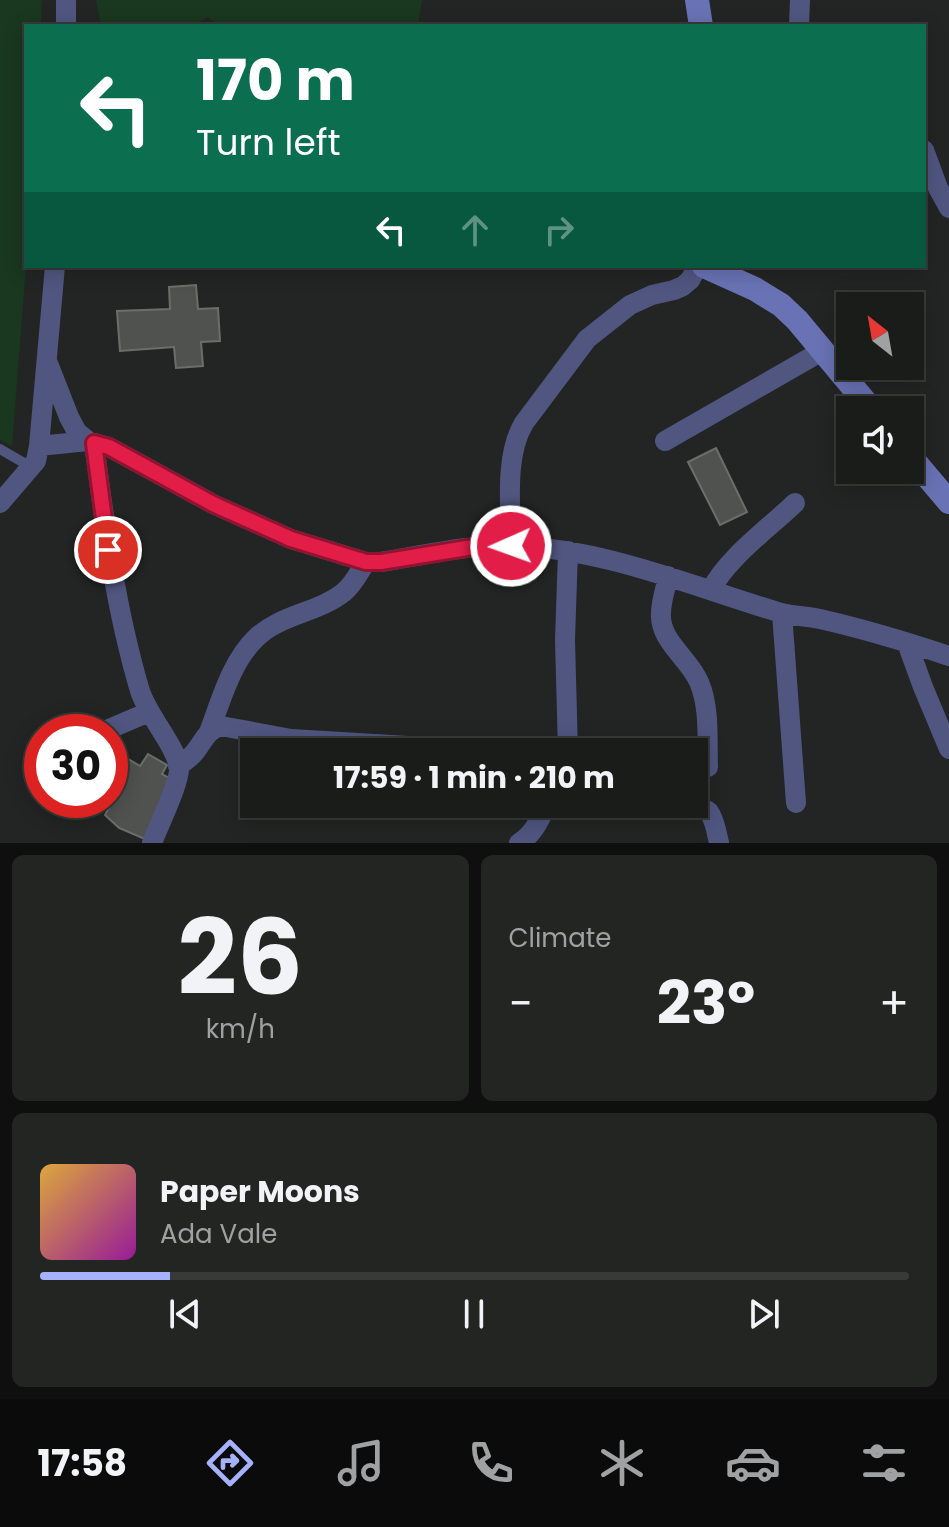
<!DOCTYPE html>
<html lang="en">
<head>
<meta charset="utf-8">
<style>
	:root { --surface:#1a1c1a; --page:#232523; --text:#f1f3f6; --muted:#9fa1a2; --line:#383a39; --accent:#a6b1fc }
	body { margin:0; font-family:Poppins,sans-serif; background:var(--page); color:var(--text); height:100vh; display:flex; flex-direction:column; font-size:30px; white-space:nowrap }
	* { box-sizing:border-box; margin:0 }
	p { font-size:26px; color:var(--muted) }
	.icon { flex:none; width:44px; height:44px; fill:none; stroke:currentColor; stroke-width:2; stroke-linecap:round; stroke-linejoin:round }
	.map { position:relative; height:843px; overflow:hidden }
	.drawer { display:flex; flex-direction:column; gap:12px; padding:12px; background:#0e0f0e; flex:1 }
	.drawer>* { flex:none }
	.banner { position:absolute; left:24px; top:24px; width:902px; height:244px; border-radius:0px; box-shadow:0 4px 20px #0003,0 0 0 2px var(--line); background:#0b6e4f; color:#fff; overflow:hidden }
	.needle { width:52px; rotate:329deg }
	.buttons { position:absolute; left:836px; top:292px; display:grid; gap:16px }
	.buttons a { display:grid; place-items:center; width:88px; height:88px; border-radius:0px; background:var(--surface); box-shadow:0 4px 20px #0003,0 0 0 2px var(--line); font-size:40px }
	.speed { position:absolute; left:24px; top:714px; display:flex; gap:16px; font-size:40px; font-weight:700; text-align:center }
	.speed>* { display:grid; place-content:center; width:104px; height:104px; border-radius:50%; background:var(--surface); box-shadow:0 4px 20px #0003,0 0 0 2px var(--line); line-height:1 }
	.speed .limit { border:12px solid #d22; background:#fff; color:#111 }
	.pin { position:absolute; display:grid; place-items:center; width:68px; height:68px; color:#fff; margin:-34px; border:4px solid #fff; border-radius:50%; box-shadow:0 2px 8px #0007 }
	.me { position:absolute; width:88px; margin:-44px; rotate:268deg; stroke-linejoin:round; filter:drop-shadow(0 0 6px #0008) }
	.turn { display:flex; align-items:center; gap:28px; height:168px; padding:0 40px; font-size:36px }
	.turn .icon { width:104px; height:104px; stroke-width:2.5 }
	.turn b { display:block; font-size:56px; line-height:68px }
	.lanes { display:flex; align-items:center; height:76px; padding:0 40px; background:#0003; justify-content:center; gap:40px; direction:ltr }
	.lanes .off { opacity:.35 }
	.big { font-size:60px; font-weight:700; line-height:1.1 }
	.drawer .card { flex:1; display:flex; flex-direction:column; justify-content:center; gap:12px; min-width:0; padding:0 28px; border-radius:12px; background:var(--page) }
	.drawer .dial { align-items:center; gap:0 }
	.dial b { font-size:104px; line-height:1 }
	.song { display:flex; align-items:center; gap:24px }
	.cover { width:96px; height:96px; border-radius:12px; background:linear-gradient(135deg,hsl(40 70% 55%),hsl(300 70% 35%)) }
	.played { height:8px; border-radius:4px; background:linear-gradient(90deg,var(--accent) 15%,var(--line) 15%) }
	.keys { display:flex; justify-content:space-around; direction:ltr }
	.heat { display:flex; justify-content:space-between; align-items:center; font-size:44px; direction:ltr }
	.drawer .tiles { flex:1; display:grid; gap:12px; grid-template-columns:1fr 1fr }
	.card:last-child { grid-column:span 2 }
	.trip { position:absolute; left:240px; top:738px; width:468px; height:80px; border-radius:0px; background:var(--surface); box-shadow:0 4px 20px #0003,0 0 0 2px var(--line); font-weight:700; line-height:80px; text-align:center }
	.dock { display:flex; height:128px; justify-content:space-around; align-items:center; background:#0a0b0a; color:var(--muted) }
	.dock .icon { width:56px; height:56px }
	.dock .selected { color:var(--accent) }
	.dock b { font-size:36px; color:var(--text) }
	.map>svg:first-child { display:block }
	.green { fill:#1a371f }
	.building { fill:#505250; stroke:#6b6e6b; stroke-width:2 }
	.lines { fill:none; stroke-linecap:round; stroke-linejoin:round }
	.lane { stroke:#505680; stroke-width:10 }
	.street { stroke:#505680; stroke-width:20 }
	.secondary { stroke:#6972b4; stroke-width:24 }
	.route-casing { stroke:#92132f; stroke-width:20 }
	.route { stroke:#e11d48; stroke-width:14 }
</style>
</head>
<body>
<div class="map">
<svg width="949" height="843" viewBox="0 0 949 843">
	<rect width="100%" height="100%" fill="#222523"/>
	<path class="green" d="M 0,0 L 42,0 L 41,26 L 26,26 L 26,266 L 12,446 L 0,440 Z
		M 96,0 L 422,0 L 418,26 L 218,26 L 208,17 L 193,26 L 101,26 Z"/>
	<path class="building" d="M 196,285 L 198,309 L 218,308 L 220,341 L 201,342 L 203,366 L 176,368 L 174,347 L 120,351 L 117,311 L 170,309 L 169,287 Z
		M 716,448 L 747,512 L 720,525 L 688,462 Z
		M 148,754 L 167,765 L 162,774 L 171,779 L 147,840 L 119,828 L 105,815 L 111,804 L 107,800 L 110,800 L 110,780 L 125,757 L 140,766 Z"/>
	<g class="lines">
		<path class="lane" d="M 0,449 L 31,467"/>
		<path class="street" d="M 66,26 L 66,0
			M 799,26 L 800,0
			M 924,150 L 938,188 L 949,208
			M 47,361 L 69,417 L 77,432 L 88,441 L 109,447 L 213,504 L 291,539 L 366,562 L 381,562 C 425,555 469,544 514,546 C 606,549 691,586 778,612 C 792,616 806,616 820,619 C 864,629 907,642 949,656
			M 665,441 L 822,351
			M 94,443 C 105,527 116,610 140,691 C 148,716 176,746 179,768 C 180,782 158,827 152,843
			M 39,446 L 88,441
			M 0,503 L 36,461 L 39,446 L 55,266
			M 511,546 C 511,508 504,456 524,423 L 587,339 L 630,305 L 652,295 L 674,290 L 683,286 L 690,280 L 698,266
			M 568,551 L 565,640 L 568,752
			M 668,576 C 666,588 661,601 661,613 C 659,641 689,658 699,682 C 710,707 707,740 708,767
			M 711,590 C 726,559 769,528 795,503
			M 782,613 L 796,803
			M 907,643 L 923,687 L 949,749
			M 102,732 L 149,712
			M 209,732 C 221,701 231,662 256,638 C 281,614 318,613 344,592 C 354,584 359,572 366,562
			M 178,766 C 184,762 189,759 194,753 C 203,743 206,730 221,726 L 291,739 L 408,746
			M 653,804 C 670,815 701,803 709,812 C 715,820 717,834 719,843
			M 519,843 C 534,834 540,819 547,804"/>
		<path class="secondary" d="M 697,0 L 701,26
			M 704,266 L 755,289 L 781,305 L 797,320 L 872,410
			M 910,456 L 949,502"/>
	</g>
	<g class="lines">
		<g class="route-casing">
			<path id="route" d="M 108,550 L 94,443 L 109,447 L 213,504 L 291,539 L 366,562 L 381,562 L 473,547 L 511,546"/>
		</g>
		<use href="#route" class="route"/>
	</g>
</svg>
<div class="buttons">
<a><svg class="needle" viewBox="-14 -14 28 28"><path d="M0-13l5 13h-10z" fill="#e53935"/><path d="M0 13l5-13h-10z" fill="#9fa1a2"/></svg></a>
<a><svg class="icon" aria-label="sound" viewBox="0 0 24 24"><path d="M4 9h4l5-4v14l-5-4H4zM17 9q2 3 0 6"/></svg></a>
</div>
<div class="speed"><div class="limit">30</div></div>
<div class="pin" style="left:108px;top:550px;background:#d93025"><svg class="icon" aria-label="arrive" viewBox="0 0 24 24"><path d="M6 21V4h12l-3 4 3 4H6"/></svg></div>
<svg class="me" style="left:511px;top:546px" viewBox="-20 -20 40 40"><circle r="17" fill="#e11d48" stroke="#fff" stroke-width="3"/><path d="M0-11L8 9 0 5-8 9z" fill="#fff"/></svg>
<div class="trip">17:59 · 1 min · 210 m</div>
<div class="banner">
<div class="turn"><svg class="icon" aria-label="left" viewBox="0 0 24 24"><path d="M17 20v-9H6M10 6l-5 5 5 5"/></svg><div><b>170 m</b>Turn left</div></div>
<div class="lanes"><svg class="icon" aria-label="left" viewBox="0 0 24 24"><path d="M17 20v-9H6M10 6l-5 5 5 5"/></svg><svg class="icon off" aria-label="ahead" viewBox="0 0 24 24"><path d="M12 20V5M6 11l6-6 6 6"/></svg><svg class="icon off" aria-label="right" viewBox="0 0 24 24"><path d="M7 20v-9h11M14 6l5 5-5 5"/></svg></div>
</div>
</div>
<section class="drawer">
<div class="tiles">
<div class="card dial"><b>26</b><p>km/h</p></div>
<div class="card"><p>Climate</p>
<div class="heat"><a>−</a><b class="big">23°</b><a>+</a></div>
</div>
<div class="card">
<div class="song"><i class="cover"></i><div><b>Paper Moons</b><p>Ada Vale</p></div></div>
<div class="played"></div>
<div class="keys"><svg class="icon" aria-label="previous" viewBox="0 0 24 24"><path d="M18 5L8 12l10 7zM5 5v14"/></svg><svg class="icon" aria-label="pause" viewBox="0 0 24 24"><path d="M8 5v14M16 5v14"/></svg><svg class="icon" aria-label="next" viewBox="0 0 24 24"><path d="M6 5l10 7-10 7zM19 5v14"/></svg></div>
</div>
</div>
</section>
<nav class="dock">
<b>17:58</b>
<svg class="icon selected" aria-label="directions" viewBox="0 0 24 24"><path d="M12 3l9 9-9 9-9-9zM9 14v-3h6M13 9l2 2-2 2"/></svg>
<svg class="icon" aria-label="music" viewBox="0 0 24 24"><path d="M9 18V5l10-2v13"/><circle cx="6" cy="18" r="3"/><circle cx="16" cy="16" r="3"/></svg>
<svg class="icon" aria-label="phone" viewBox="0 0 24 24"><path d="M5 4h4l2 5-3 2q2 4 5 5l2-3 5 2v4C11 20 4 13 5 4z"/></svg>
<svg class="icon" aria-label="climate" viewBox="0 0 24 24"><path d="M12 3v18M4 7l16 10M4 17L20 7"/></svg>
<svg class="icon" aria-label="car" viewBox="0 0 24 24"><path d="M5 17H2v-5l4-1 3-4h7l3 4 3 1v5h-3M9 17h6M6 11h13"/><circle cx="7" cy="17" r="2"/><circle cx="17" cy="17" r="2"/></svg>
<svg class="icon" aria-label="filters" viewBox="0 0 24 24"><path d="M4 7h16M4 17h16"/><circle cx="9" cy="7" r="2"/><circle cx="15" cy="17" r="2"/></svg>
</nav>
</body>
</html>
